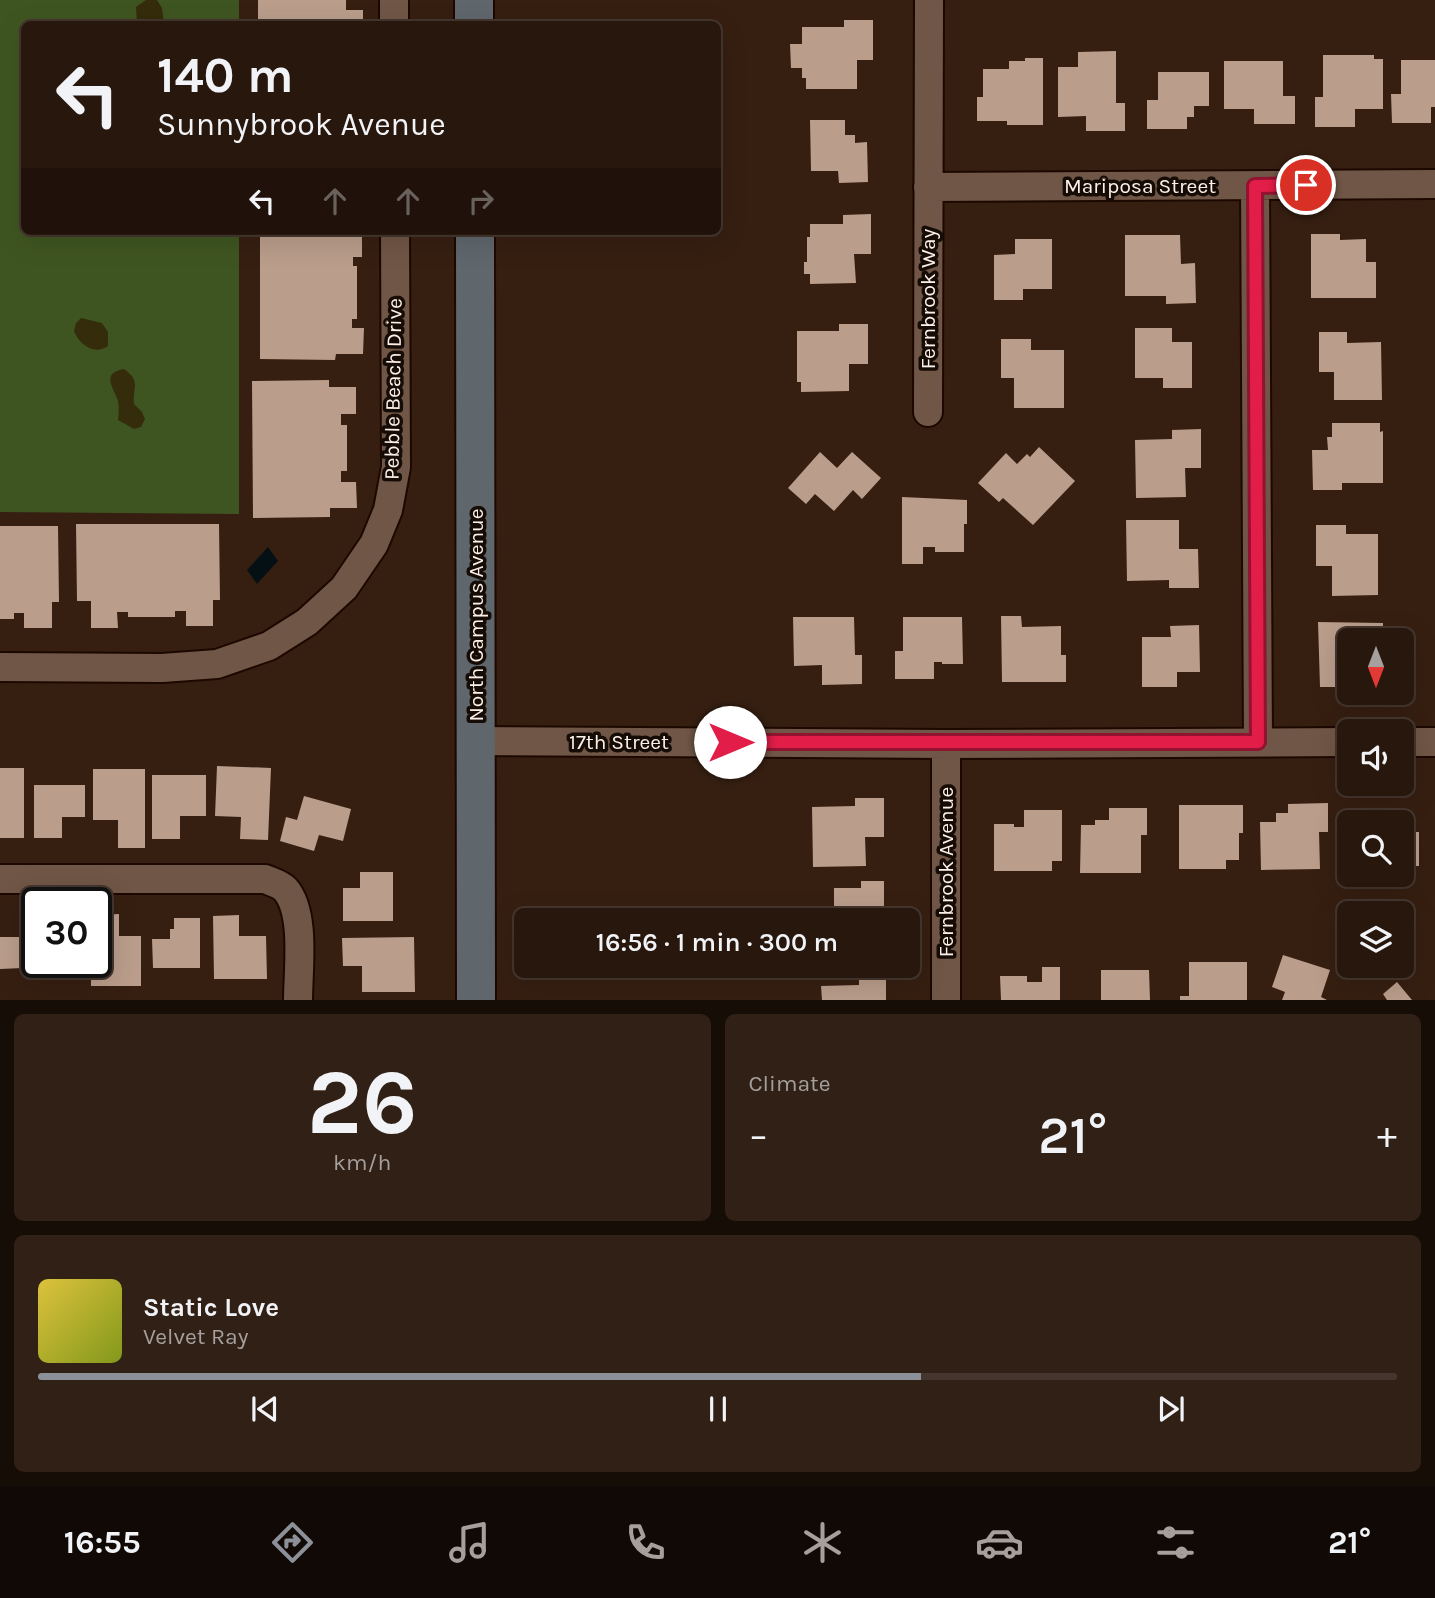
<!DOCTYPE html>
<html lang="en">
<head>
<meta charset="utf-8">
<style>
	:root { --surface:#28170d; --page:#302016; --text:#f1f3f6; --muted:#a59f9d; --line:#44362e; --accent:#8c9099 }
	body { margin:0; font-family:Karla,sans-serif; background:var(--page); color:var(--text); height:100vh; display:flex; flex-direction:column; font-size:26px; white-space:nowrap }
	* { box-sizing:border-box; margin:0 }
	p { font-size:23px; color:var(--muted) }
	.icon { flex:none; width:38px; height:38px; fill:none; stroke:currentColor; stroke-width:2; stroke-linecap:round; stroke-linejoin:round }
	.map { position:relative; height:1000px; overflow:hidden }
	.side { display:flex; flex-direction:column; gap:14px; padding:14px; background:#160d07; flex:1 }
	.side>* { flex:none }
	.top-card { position:absolute; left:21px; top:21px; width:700px; height:214px; border-radius:10px; box-shadow:0 7px 28px #0002,0 0 0 2px var(--line); background:#28170d; color:var(--text); overflow:hidden }
	.needle { width:46px; rotate:180deg }
	.controls { position:absolute; left:1337px; top:628px; display:grid; gap:14px }
	.controls a { display:grid; place-items:center; width:77px; height:77px; border-radius:10px; background:var(--surface); box-shadow:0 7px 28px #0002,0 0 0 2px var(--line); font-size:35px }
	.speed { position:absolute; left:21px; top:887px; display:flex; gap:14px; font-size:35px; font-weight:700; text-align:center }
	.speed>* { display:grid; place-content:center; width:91px; height:91px; border-radius:50%; background:var(--surface); box-shadow:0 7px 28px #0002,0 0 0 2px var(--line); line-height:1 }
	.speed .limit { border:4px solid #111; border-radius:10px; background:#fff; color:#111 }
	.pin { position:absolute; display:grid; place-items:center; width:60px; height:60px; color:#fff; margin:-30px; border:4px solid #fff; border-radius:50%; box-shadow:0 2px 7px #0007 }
	.me { position:absolute; width:77px; margin:-38px; rotate:90deg; stroke-linejoin:round; filter:drop-shadow(0 0 5px #0008) }
	.turn { display:flex; align-items:center; gap:24px; height:147px; padding:0 21px; font-size:32px }
	.turn .icon { width:91px; height:91px; stroke-width:2.5 }
	.turn b { display:block; font-size:49px; line-height:60px }
	.lanes { display:flex; align-items:center; height:66px; padding:0 21px; background:#0003; justify-content:center; gap:35px; direction:ltr }
	.lanes .off { opacity:.35 }
	.big { font-size:52px; font-weight:600; line-height:1.1 }
	.side .card { flex:1; display:flex; flex-direction:column; justify-content:center; gap:10px; min-width:0; padding:0 24px; border-radius:10px; background:var(--page) }
	.side .dial { align-items:center; gap:0 }
	.dial b { font-size:91px; line-height:1 }
	.song { display:flex; align-items:center; gap:21px }
	.cover { width:84px; height:84px; border-radius:10px; background:linear-gradient(135deg,hsl(50 70% 55%),hsl(70 70% 35%)) }
	.played { height:7px; border-radius:4px; background:linear-gradient(90deg,var(--accent) 65%,var(--line) 65%) }
	.keys { display:flex; justify-content:space-around; direction:ltr }
	.heat { display:flex; justify-content:space-between; align-items:center; font-size:38px; direction:ltr }
	.side .tiles { flex:1; display:grid; gap:14px; grid-template-columns:1fr 1fr }
	.card:last-child { grid-column:span 2 }
	.trip { position:absolute; left:514px; top:908px; width:406px; height:70px; border-radius:10px; background:var(--surface); box-shadow:0 7px 28px #0002,0 0 0 2px var(--line); font-weight:600; line-height:70px; text-align:center }
	.tab-bar { display:flex; height:112px; justify-content:space-around; align-items:center; background:#100905; color:var(--muted) }
	.tab-bar .icon { width:49px; height:49px }
	.tab-bar .selected { color:var(--accent) }
	.tab-bar b { font-size:32px; color:var(--text) }
	.map>svg:first-child { display:block }
	.green { fill:#3f5521 }
	.sand { fill:#352c0b }
	.water { fill:#051015 }
	.building { fill:#ba9d8b }
	.lines { fill:none; stroke-linecap:round; stroke-linejoin:round }
	.minor-casing { stroke:#1d0800; stroke-width:32 }
	.secondary-casing { stroke:#1d0800; stroke-width:42 }
	.minor { stroke:#705646; stroke-width:28 }
	.secondary { stroke:#5f676c; stroke-width:38 }
	.route-casing { stroke:#92132f; stroke-width:18 }
	.route { stroke:#e11d48; stroke-width:12 }
	.labels { text-anchor:middle; stroke-width:7; stroke-linejoin:round; paint-order:stroke }
	.street-label { font-size:21px; fill:#fdf0e8; stroke:#160c06 }
</style>
</head>
<body>
<div class="map">
<svg width="1435" height="1000" viewBox="0 0 1435 1000">
	<rect width="100%" height="100%" fill="#361f11"/>
	<path class="green" d="M 0,0 L 239,0 L 239,24 L 24,24 L 24,231 L 239,231 L 239,514 L 0,512 Z"/>
	<path class="sand" d="M 146,0 L 157,0 L 162,8 L 164,24 L 137,24 L 136,7 Z
		M 81,318 L 102,323 L 108,332 L 108,346 C 94,356 79,344 74,331 L 76,323 Z
		M 124,369 C 142,382 132,387 134,404 L 142,412 L 145,419 L 141,427 L 134,429 L 118,420 C 119,414 119,407 118,401 C 114,388 100,373 124,369 Z"/>
	<path class="water" d="M 268,547 L 278,561 L 257,584 L 247,570 Z"/>
	<path class="building" d="M 258,0 L 346,0 L 346,10 L 363,10 L 363,24 L 258,24 Z
		M 844,20 L 873,20 L 873,60 L 857,60 L 857,89 L 806,89 L 806,78 L 802,78 L 802,68 L 791,68 L 790,44 L 802,44 L 802,27 L 844,27 Z
		M 1116,51 L 1116,103 L 1125,103 L 1125,131 L 1086,131 L 1086,116 L 1058,117 L 1058,67 L 1078,67 L 1078,52 Z
		M 1323,55 L 1374,55 L 1374,59 L 1383,59 L 1383,109 L 1355,109 L 1355,127 L 1315,127 L 1315,97 L 1323,97 Z
		M 1025,58 L 1043,58 L 1043,125 L 1007,125 L 1007,121 L 977,121 L 977,97 L 983,97 L 983,69 L 1009,69 L 1009,61 L 1025,61 Z
		M 1401,60 L 1435,60 L 1435,107 L 1431,107 L 1431,123 L 1392,123 L 1391,94 L 1401,94 Z
		M 1224,61 L 1283,61 L 1283,96 L 1295,96 L 1295,124 L 1254,124 L 1254,109 L 1224,109 Z
		M 1158,72 L 1209,72 L 1209,106 L 1194,106 L 1194,117 L 1187,117 L 1187,129 L 1147,129 L 1147,100 L 1158,100 Z
		M 810,120 L 845,120 L 845,135 L 855,135 L 855,143 L 867,142 L 868,182 L 839,183 L 838,171 L 811,171 Z
		M 871,214 L 871,254 L 854,254 L 856,283 L 810,284 L 810,274 L 804,274 L 804,262 L 807,262 L 807,237 L 810,237 L 810,224 L 843,224 L 843,215 Z
		M 260,231 L 362,231 L 362,257 L 353,257 L 353,266 L 357,266 L 357,319 L 352,319 L 352,328 L 364,328 L 363,354 L 336,354 L 335,360 L 260,359 Z
		M 1311,234 L 1340,234 L 1340,240 L 1366,239 L 1366,262 L 1376,262 L 1376,298 L 1311,298 Z
		M 1125,235 L 1180,235 L 1181,264 L 1195,263 L 1196,303 L 1166,304 L 1166,296 L 1125,296 Z
		M 1015,239 L 1052,239 L 1052,289 L 1023,289 L 1023,300 L 994,300 L 994,255 L 1015,254 Z
		M 839,324 L 868,324 L 868,364 L 849,364 L 849,391 L 801,392 L 801,382 L 797,382 L 797,331 L 839,331 Z
		M 1135,328 L 1172,328 L 1172,342 L 1192,342 L 1192,388 L 1163,388 L 1163,378 L 1135,378 Z
		M 1319,332 L 1347,332 L 1347,343 L 1381,342 L 1382,400 L 1334,400 L 1334,372 L 1319,372 Z
		M 1001,339 L 1031,339 L 1031,350 L 1064,350 L 1064,408 L 1014,408 L 1014,378 L 1001,378 Z
		M 329,380 L 329,387 L 356,387 L 356,414 L 341,414 L 341,425 L 347,425 L 347,471 L 341,471 L 341,482 L 356,482 L 357,508 L 330,508 L 330,517 L 253,518 L 252,381 Z
		M 1332,423 L 1380,423 L 1380,432 L 1383,431 L 1383,483 L 1342,483 L 1342,490 L 1313,490 L 1312,450 L 1328,450 L 1327,437 L 1332,437 Z
		M 1201,429 L 1201,468 L 1185,468 L 1186,497 L 1136,498 L 1135,440 L 1172,439 L 1172,430 Z
		M 1039,447 L 1075,481 L 1033,525 L 1003,498 L 999,502 L 978,483 L 1006,453 L 1017,464 L 1027,454 L 1030,457 Z
		M 820,452 L 837,468 L 852,452 L 881,478 L 862,499 L 853,490 L 834,511 L 815,494 L 806,504 L 788,488 Z
		M 902,497 L 967,500 L 967,524 L 964,524 L 964,552 L 935,552 L 935,547 L 923,547 L 923,564 L 902,564 Z
		M 1126,520 L 1179,520 L 1179,549 L 1198,549 L 1199,588 L 1169,588 L 1169,580 L 1127,581 Z
		M 76,524 L 219,524 L 220,600 L 213,600 L 213,626 L 186,626 L 186,611 L 175,611 L 175,617 L 128,617 L 128,612 L 117,612 L 118,628 L 91,628 L 91,601 L 77,601 Z
		M 1316,525 L 1346,525 L 1346,534 L 1378,534 L 1378,595 L 1332,596 L 1332,566 L 1316,566 Z
		M 0,526 L 58,526 L 59,602 L 52,602 L 52,628 L 24,628 L 24,613 L 14,613 L 14,619 L 0,619 Z
		M 1001,616 L 1021,616 L 1022,627 L 1061,626 L 1061,655 L 1066,655 L 1066,682 L 1002,682 Z
		M 793,617 L 854,617 L 855,655 L 862,655 L 862,684 L 822,685 L 822,665 L 794,666 Z
		M 903,617 L 962,617 L 963,664 L 942,664 L 942,662 L 934,662 L 934,679 L 895,679 L 895,651 L 903,651 Z
		M 1318,622 L 1383,623 L 1383,640 L 1349,640 L 1349,682 L 1345,682 L 1345,687 L 1320,687 Z
		M 1199,625 L 1200,672 L 1177,672 L 1177,687 L 1142,687 L 1142,637 L 1171,637 L 1170,626 Z
		M 217,766 L 271,768 L 268,840 L 240,839 L 241,817 L 215,816 Z
		M 0,768 L 24,768 L 24,838 L 0,838 Z
		M 93,769 L 145,769 L 145,848 L 118,848 L 118,820 L 93,820 Z
		M 152,775 L 206,775 L 206,816 L 180,816 L 180,839 L 152,839 Z
		M 34,785 L 85,785 L 85,817 L 62,817 L 62,838 L 34,838 Z
		M 304,796 L 351,809 L 343,841 L 319,835 L 314,851 L 280,841 L 286,817 L 297,820 Z
		M 855,798 L 884,798 L 884,837 L 865,837 L 866,866 L 813,867 L 812,807 L 855,806 Z
		M 1328,803 L 1328,832 L 1319,832 L 1320,869 L 1261,870 L 1260,822 L 1276,822 L 1276,813 L 1288,813 L 1288,804 Z
		M 1179,805 L 1243,805 L 1243,833 L 1239,833 L 1239,860 L 1226,860 L 1226,869 L 1179,869 Z
		M 1109,808 L 1147,808 L 1147,835 L 1141,835 L 1141,873 L 1080,873 L 1081,825 L 1095,825 L 1095,820 L 1109,820 Z
		M 1024,810 L 1062,810 L 1062,861 L 1052,861 L 1052,871 L 994,871 L 994,824 L 1014,824 L 1014,827 L 1024,827 Z
		M 1355,810 L 1395,810 L 1396,822 L 1356,822 Z
		M 1402,832 L 1419,832 L 1419,866 L 1402,866 Z
		M 360,872 L 393,872 L 393,921 L 343,921 L 343,888 L 360,888 Z
		M 861,881 L 884,881 L 884,908 L 887,908 L 887,920 L 834,920 L 834,888 L 861,888 Z
		M 119,914 L 119,936 L 141,936 L 141,986 L 91,986 L 91,962 L 96,962 L 96,915 Z
		M 239,915 L 239,936 L 266,936 L 267,979 L 214,979 L 213,916 Z
		M 174,918 L 200,918 L 200,968 L 153,968 L 152,939 L 170,939 L 170,929 L 174,929 Z
		M 0,937 L 23,937 L 23,968 L 0,969 Z
		M 414,937 L 415,992 L 362,992 L 362,966 L 343,966 L 342,938 Z
		M 32,940 L 37,940 L 37,962 L 85,962 L 85,979 L 33,980 Z
		M 1283,955 L 1330,970 L 1321,997 L 1327,1000 L 1282,1000 L 1285,992 L 1272,987 Z
		M 1189,962 L 1247,962 L 1247,1000 L 1180,1000 L 1180,996 L 1189,996 Z
		M 1042,967 L 1060,967 L 1060,1000 L 1001,1000 L 1000,976 L 1027,976 L 1027,982 L 1042,982 Z
		M 1101,970 L 1149,970 L 1150,1000 L 1101,1000 Z
		M 859,974 L 886,974 L 886,1000 L 822,1000 L 821,986 L 859,985 Z
		M 1397,982 L 1412,1000 L 1387,1000 L 1383,994 Z"/>
	<g class="lines">
		<g class="minor-casing">
			<path id="minor" d="M 394,0 L 394,24
				M 1255,186 L 1258,742
				M 928,187 L 1435,184
				M 928,412 L 929,0
				M 0,667 L 162,668 L 217,664 L 269,646 L 307,622 L 344,588 L 374,544 L 388,510 L 396,467 L 395,231
				M 476,741 L 946,744 L 1349,742
				M 1402,742 L 1435,742
				M 0,879 L 265,879 C 272,882 280,884 285,889 C 306,912 298,970 298,1000
				M 946,1000 L 946,744"/>
		</g>
		<g class="secondary-casing">
			<path id="secondary" d="M 474,0 L 474,24
				M 475,231 L 476,1000"/>
		</g>
		<use href="#minor" class="minor"/>
		<use href="#secondary" class="secondary"/>
	</g>
	<g class="lines">
		<g class="route-casing">
			<path id="route" d="M 730,742 L 1258,742 L 1255,186 L 1306,185"/>
		</g>
		<use href="#route" class="route"/>
	</g>
	<g class="labels">
		<g class="street-label">
			<text x="1140" y="193">Mariposa Street</text>
			<text transform="translate(928 299) rotate(-90)" y="7">Fernbrook Way</text>
			<text transform="translate(393 389) rotate(-89)" y="7">Pebble Beach Drive</text>
			<text transform="translate(476 615) rotate(-90)" y="7">North Campus Avenue</text>
			<text x="619" y="749">17th Street</text>
			<text transform="translate(946 872) rotate(-90)" y="7">Fernbrook Avenue</text>
		</g>
	</g>
</svg>
<div class="controls">
<a><svg class="needle" viewBox="-14 -14 28 28"><path d="M0-13l5 13h-10z" fill="#e53935"/><path d="M0 13l5-13h-10z" fill="#a59f9d"/></svg></a>
<a><svg class="icon" aria-label="sound" viewBox="0 0 24 24"><path d="M4 9h4l5-4v14l-5-4H4zM17 9q2 3 0 6"/></svg></a>
<a><svg class="icon" aria-label="search" viewBox="0 0 24 24"><circle cx="10" cy="10" r="6"/><path d="M15 15l6 6"/></svg></a>
<a><svg class="icon" aria-label="layers" viewBox="0 0 24 24"><path d="M12 4l9 5-9 5-9-5zM3 14l9 5 9-5"/></svg></a>
</div>
<div class="speed"><div class="limit">30</div></div>
<div class="pin" style="left:1306px;top:185px;background:#d93025"><svg class="icon" aria-label="arrive" viewBox="0 0 24 24"><path d="M6 21V4h12l-3 4 3 4H6"/></svg></div>
<svg class="me" style="left:730px;top:742px" viewBox="-20 -20 40 40"><circle r="19" fill="#fff"/><path d="M0-13L10 11 0 6-10 11z" fill="#e11d48"/></svg>
<div class="trip">16:56 · 1 min · 300 m</div>
<div class="top-card">
<div class="turn"><svg class="icon" aria-label="left" viewBox="0 0 24 24"><path d="M17 20v-9H6M10 6l-5 5 5 5"/></svg><div><b>140 m</b>Sunnybrook Avenue</div></div>
<div class="lanes"><svg class="icon" aria-label="left" viewBox="0 0 24 24"><path d="M17 20v-9H6M10 6l-5 5 5 5"/></svg><svg class="icon off" aria-label="ahead" viewBox="0 0 24 24"><path d="M12 20V5M6 11l6-6 6 6"/></svg><svg class="icon off" aria-label="ahead" viewBox="0 0 24 24"><path d="M12 20V5M6 11l6-6 6 6"/></svg><svg class="icon off" aria-label="right" viewBox="0 0 24 24"><path d="M7 20v-9h11M14 6l5 5-5 5"/></svg></div>
</div>
</div>
<section class="side">
<div class="tiles">
<div class="card dial"><b>26</b><p>km/h</p></div>
<div class="card"><p>Climate</p>
<div class="heat"><a>−</a><b class="big">21°</b><a>+</a></div>
</div>
<div class="card">
<div class="song"><i class="cover"></i><div><b>Static Love</b><p>Velvet Ray</p></div></div>
<div class="played"></div>
<div class="keys"><svg class="icon" aria-label="previous" viewBox="0 0 24 24"><path d="M18 5L8 12l10 7zM5 5v14"/></svg><svg class="icon" aria-label="pause" viewBox="0 0 24 24"><path d="M8 5v14M16 5v14"/></svg><svg class="icon" aria-label="next" viewBox="0 0 24 24"><path d="M6 5l10 7-10 7zM19 5v14"/></svg></div>
</div>
</div>
</section>
<nav class="tab-bar">
<b>16:55</b>
<svg class="icon selected" aria-label="directions" viewBox="0 0 24 24"><path d="M12 3l9 9-9 9-9-9zM9 14v-3h6M13 9l2 2-2 2"/></svg>
<svg class="icon" aria-label="music" viewBox="0 0 24 24"><path d="M9 18V5l10-2v13"/><circle cx="6" cy="18" r="3"/><circle cx="16" cy="16" r="3"/></svg>
<svg class="icon" aria-label="phone" viewBox="0 0 24 24"><path d="M5 4h4l2 5-3 2q2 4 5 5l2-3 5 2v4C11 20 4 13 5 4z"/></svg>
<svg class="icon" aria-label="climate" viewBox="0 0 24 24"><path d="M12 3v18M4 7l16 10M4 17L20 7"/></svg>
<svg class="icon" aria-label="car" viewBox="0 0 24 24"><path d="M5 17H2v-5l4-1 3-4h7l3 4 3 1v5h-3M9 17h6M6 11h13"/><circle cx="7" cy="17" r="2"/><circle cx="17" cy="17" r="2"/></svg>
<svg class="icon" aria-label="filters" viewBox="0 0 24 24"><path d="M4 7h16M4 17h16"/><circle cx="9" cy="7" r="2"/><circle cx="15" cy="17" r="2"/></svg>
<b>21°</b>
</nav>
</body>
</html>
